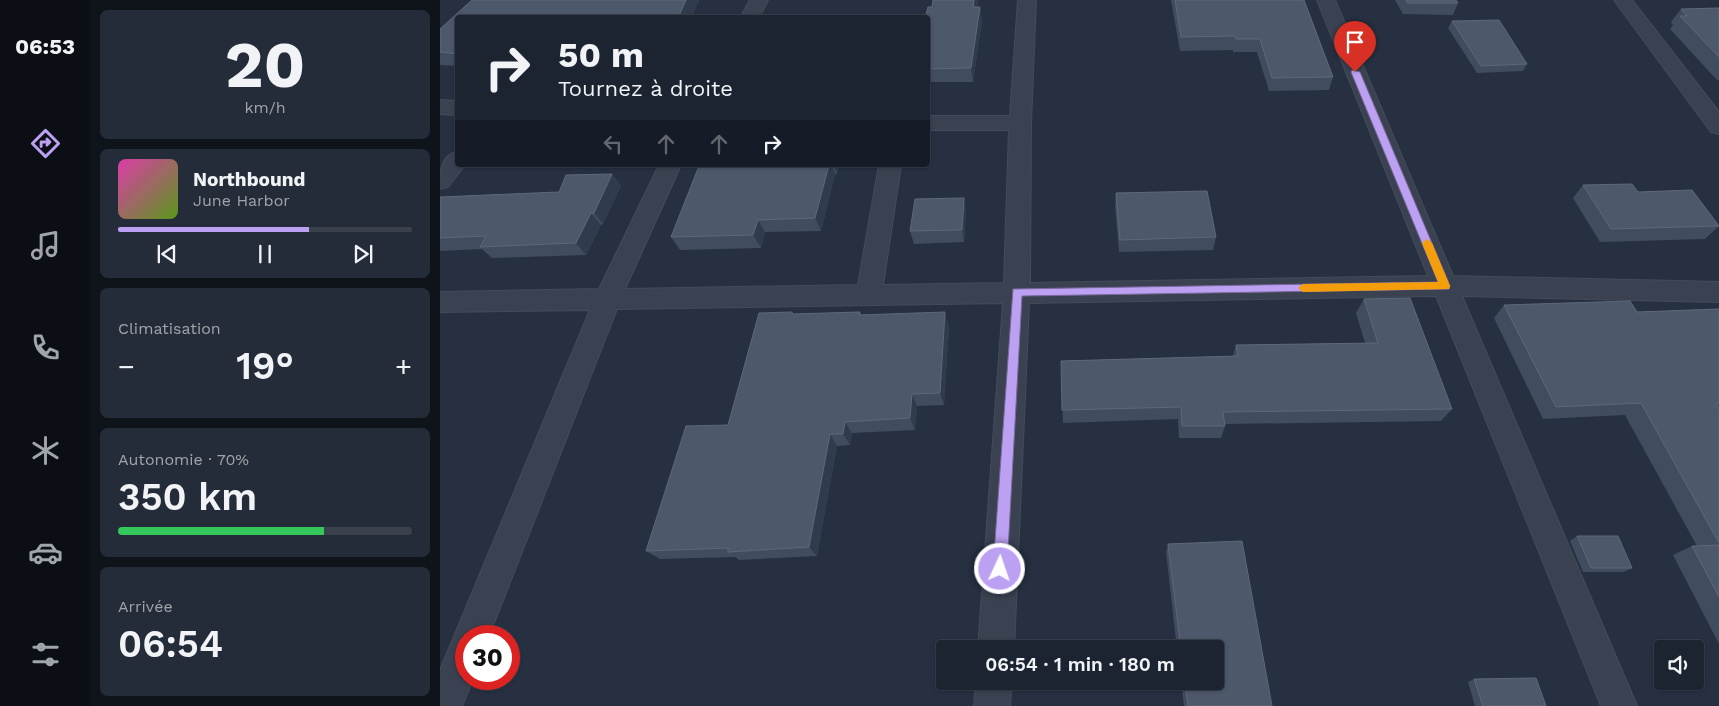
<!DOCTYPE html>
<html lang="fr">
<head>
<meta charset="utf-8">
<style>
	:root { --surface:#1c2431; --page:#252c39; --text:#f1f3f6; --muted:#a0a4ab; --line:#3a414d; --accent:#bca0f2 }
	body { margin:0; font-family:"Work Sans",sans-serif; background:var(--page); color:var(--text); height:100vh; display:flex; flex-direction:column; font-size:19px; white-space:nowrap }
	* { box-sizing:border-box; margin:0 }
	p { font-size:16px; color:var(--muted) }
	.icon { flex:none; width:28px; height:28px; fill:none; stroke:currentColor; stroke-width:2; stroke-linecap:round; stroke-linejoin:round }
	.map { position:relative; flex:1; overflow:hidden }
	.drawer { display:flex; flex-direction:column; gap:10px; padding:10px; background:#0f141b; width:350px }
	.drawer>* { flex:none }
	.guide { position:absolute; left:15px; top:15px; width:475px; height:152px; border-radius:5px; box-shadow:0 1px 4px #0004,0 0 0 1px var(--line); background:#1c2431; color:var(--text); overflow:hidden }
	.fabs { position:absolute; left:1214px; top:640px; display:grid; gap:10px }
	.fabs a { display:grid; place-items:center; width:50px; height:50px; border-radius:5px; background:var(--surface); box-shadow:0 1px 4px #0004,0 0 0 1px var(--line); font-size:25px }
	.speed { position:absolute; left:15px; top:625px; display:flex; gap:10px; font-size:25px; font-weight:700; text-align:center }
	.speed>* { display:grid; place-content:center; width:65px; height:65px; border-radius:50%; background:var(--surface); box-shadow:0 1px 4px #0004,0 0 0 1px var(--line); line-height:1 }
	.speed .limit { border:8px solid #d22; background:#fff; color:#111 }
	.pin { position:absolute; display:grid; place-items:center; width:42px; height:42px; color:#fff; margin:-51px -21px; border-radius:50% 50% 50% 0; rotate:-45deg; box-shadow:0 0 5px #0007 }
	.pin .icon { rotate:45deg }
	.me { position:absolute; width:55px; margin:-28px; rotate:3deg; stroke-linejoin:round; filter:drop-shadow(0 0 4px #0008) }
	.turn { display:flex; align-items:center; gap:18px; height:105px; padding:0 20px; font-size:22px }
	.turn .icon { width:65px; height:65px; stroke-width:2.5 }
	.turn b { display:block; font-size:35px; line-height:42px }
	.lanes { display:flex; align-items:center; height:48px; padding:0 20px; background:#0003; justify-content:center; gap:25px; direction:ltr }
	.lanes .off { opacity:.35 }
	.big { font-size:38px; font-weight:600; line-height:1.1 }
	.drawer .tile { flex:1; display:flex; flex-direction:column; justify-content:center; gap:8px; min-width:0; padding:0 18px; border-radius:8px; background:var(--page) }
	.drawer .dial { align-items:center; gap:0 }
	.dial b { font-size:65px; line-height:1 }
	.song { display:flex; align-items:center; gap:15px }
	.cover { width:60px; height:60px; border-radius:8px; background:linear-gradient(135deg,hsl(320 70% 55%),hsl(90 70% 35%)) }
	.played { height:5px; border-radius:2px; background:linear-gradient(90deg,var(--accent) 65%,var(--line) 65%) }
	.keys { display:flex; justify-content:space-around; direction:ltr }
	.heat { display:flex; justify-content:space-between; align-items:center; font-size:28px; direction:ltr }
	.charge { height:8px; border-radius:4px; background:linear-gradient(90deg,#34c759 70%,var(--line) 0) }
	.trip { position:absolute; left:496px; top:640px; width:288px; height:50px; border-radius:5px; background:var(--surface); box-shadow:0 1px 4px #0004,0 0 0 1px var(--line); font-weight:600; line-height:50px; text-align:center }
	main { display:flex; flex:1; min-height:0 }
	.menu { display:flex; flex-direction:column; width:90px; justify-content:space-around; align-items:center; background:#0b0e14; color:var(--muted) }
	.menu .icon { width:35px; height:35px }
	.menu .active { color:var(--accent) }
	.menu b { font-size:22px; color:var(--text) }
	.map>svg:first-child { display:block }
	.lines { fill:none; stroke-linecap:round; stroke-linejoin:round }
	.minor-casing { stroke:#444b5a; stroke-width:2 }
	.minor { fill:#3a4251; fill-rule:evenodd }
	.wall { fill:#414c5f }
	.shaded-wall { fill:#313b4e }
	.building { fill:#4e586b; stroke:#5e687a }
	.route { fill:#bca0f2; stroke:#7a689d }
	.slow { fill:#f59e0b }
</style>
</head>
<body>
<main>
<nav class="menu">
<b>06:53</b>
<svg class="icon active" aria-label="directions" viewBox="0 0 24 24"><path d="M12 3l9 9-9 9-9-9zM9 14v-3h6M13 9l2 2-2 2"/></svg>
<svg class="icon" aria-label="music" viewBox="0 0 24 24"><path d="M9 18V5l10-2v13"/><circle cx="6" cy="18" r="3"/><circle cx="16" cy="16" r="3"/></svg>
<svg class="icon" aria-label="phone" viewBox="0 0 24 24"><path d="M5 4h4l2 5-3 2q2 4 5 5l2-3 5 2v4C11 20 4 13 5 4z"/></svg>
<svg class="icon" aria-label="climate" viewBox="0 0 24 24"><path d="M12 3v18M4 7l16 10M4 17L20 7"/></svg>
<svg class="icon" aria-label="car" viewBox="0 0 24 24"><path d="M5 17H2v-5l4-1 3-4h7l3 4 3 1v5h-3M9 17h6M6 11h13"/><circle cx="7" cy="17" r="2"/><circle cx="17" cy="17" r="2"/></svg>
<svg class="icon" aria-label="filters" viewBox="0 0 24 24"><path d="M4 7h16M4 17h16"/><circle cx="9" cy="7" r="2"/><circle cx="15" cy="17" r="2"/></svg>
</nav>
<section class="drawer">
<div class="tile dial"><b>20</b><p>km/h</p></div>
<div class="tile">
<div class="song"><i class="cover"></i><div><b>Northbound</b><p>June Harbor</p></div></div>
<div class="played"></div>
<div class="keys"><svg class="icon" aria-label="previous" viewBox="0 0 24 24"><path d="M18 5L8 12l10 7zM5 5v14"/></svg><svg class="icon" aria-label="pause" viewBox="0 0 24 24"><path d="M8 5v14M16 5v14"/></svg><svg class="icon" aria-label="next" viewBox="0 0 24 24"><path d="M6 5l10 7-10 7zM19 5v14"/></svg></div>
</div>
<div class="tile"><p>Climatisation</p>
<div class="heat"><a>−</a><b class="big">19°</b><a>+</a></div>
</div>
<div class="tile"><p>Autonomie · 70%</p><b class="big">350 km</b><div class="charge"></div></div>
<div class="tile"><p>Arrivée</p><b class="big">06:54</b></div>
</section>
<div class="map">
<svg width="1279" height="706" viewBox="0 0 1279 706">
	<rect width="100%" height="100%" fill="#263041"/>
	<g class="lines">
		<g class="minor-casing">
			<path id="minor" d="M 310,0 L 328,0 L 319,18 L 300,18 Z
				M 578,0 L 596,0 L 591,123 L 590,283 L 988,276 L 877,0 L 895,0 L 1013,276 L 1279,282 L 1279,302 L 1022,296 L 1197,706 L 1161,706 L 996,296 L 589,303 L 574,649 L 538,649 L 563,303 L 177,309 L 49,636 L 26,636 L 26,679 L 33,679 L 22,706 L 0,706 L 0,670 L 150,310 L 0,312 L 0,292 L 159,289 L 219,165 L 241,165 L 185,289 L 418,285 L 439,165 L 461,165 L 443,285 L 564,283 L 569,130 L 488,130 L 488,116 L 570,116 Z
				M 1174,0 L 1192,0 L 1279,112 L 1279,134 L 1271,132 Z
				M 0,100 L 18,101 L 18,115 L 0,114 Z
				M 18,151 L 18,165 L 25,165 L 8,187 L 0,189 C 0,172 0,156 18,151 Z
				M 536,681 L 572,681 L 570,706 L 534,706 Z"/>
		</g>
		<use href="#minor" class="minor"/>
	</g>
	<path class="wall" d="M 32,0 L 258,0 L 259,1 L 251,18 L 18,18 L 18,66 L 0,65 L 0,29 Z
		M 493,0 L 538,0 L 537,7 L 540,7 L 542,20 L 533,82 L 488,82 L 488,18 L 492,7 Z
		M 731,0 L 864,0 L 893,77 L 889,90 L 829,91 L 817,52 L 793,52 L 793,50 L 740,51 Z
		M 955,0 L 1016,0 L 1018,3 L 1013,15 L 963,14 Z
		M 1279,8 L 1279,80 L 1277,80 L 1230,29 L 1233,25 L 1231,22 L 1241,9 Z
		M 1012,21 L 1087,64 L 1083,71 L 1037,73 L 1008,28 Z
		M 281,165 L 399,165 L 397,174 L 395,174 L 381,231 L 325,232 L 321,248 L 240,250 L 231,237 Z
		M 172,174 L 181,186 L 163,224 L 161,225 L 146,255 L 52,258 L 42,249 L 0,251 L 0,197 L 119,192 Z
		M 1143,185 L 1198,192 L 1279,226 L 1265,239 L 1160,242 L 1133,198 Z
		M 676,193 L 776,237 L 773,250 L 679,252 L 675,206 Z
		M 524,198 L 526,211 L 524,242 L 474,244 L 470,231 Z
		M 924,299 L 1012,409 L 1001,421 L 785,424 L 785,426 L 781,438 L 739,438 L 738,419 L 623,423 L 621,361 L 793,356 L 796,345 L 925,343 L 916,313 Z
		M 1064,305 L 1197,312 L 1279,309 L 1279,644 L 1233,555 L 1252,546 L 1257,546 L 1185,415 L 1103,419 L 1054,318 Z
		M 352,312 L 354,314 L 420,312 L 421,315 L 509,326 L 504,405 L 477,406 L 475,430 L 412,433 L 410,445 L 397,446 L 377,556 L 299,560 L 295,557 L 220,559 L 206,551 L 288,425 Z
		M 1137,536 L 1192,568 L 1184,572 L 1143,572 L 1130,541 Z
		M 728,544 L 832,706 L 744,706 L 741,681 L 775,681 L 775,649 L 737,649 L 726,552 Z
		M 1034,679 L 1106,706 L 1035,706 L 1028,682 Z"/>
	<path class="shaded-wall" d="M 246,0 L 258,0 L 259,1 L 251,18 L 238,18 Z
		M 534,0 L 538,0 L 535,20 L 533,7 Z
		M 540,7 L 542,20 L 533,82 L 531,68 Z
		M 389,165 L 392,165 L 395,174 L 381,231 L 375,218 Z
		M 394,165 L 399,165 L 397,174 Z
		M 172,174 L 181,186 L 163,224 L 154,213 Z
		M 524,198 L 526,211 L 524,242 L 522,230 Z
		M 151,213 L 161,225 L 146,255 L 136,243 Z
		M 318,220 L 325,232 L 321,248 L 313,235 Z
		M 505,312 L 509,326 L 504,405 L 500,393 Z
		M 472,394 L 477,406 L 475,430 L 470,418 Z
		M 405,422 L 412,433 L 410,445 L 403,434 Z
		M 390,434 L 397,446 L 377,556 L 369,547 Z"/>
	<path class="building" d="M 32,0 L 246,0 L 238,18 L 18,18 L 18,54 L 0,52 L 0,29 Z
		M 493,0 L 534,0 L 533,7 L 540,7 L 531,68 L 488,69 L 488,18 L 485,18 L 488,7 L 492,7 Z
		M 735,0 L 864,0 L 893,77 L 832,78 L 820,39 L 796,39 L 795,36 L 741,37 Z
		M 966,0 L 1016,0 L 1018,3 L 967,3 Z
		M 1279,8 L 1279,57 L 1240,16 L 1247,16 L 1241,9 Z
		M 1059,20 L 1087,64 L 1041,66 L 1012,21 Z
		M 281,165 L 389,165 L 375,218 L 318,220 L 313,235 L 231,237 L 259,166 Z
		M 172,174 L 154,213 L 151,213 L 136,243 L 40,247 L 46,236 L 0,238 L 0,197 L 119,192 L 126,175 Z
		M 1192,184 L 1198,192 L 1252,190 L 1279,226 L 1171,229 L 1143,185 Z
		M 767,191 L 776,237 L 680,240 L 676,193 Z
		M 524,198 L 522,230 L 470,231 L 475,199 Z
		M 970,298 L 1012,409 L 783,412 L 785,426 L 742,426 L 741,407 L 622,410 L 621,361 L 798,356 L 796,345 L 938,343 L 924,299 Z
		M 1190,301 L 1197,312 L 1279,309 L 1279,403 L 1276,404 L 1279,409 L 1279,543 L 1201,403 L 1116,407 L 1064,305 Z
		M 352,312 L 352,314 L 420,312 L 419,315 L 505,312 L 500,393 L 472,394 L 470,418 L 405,422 L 403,434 L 390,434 L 369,547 L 288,552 L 288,548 L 206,551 L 246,426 L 288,425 L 319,313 Z
		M 1137,536 L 1178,536 L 1192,568 L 1151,568 Z
		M 802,541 L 832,706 L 748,706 L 745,681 L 775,681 L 775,649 L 741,649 L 728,544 Z
		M 1279,545 L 1279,597 L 1252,546 Z
		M 1096,678 L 1106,706 L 1043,706 L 1034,679 Z"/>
	<path class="route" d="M 912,70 L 920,72 L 1010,286 L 1009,289 L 582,296 L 567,569 L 565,574 L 560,576 L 555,574 L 553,569 L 573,289 L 998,282 L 911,72 Z"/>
	<path class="slow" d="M 987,239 L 992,243 L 1010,286 L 1009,289 L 863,292 L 858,288 L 863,284 L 998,282 L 982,243 Z"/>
</svg>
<div class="fabs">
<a><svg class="icon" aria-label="sound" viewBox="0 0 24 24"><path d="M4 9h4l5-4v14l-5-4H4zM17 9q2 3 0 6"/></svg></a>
</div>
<div class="speed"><div class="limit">30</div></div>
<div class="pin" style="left:915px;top:72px;background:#d93025"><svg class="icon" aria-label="arrive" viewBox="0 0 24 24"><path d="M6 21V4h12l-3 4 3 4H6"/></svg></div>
<svg class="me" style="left:560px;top:569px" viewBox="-20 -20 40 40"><circle r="17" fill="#bca0f2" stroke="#fff" stroke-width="3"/><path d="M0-11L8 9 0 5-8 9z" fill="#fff"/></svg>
<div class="trip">06:54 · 1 min · 180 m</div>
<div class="guide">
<div class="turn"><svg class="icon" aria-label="right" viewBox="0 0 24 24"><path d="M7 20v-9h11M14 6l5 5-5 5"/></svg><div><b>50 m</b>Tournez à droite</div></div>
<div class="lanes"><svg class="icon off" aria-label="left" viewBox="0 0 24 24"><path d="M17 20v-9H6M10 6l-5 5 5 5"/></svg><svg class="icon off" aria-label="ahead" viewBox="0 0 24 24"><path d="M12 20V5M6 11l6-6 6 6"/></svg><svg class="icon off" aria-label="ahead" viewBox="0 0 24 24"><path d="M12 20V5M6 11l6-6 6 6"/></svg><svg class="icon" aria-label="right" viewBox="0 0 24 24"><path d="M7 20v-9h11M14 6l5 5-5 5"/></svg></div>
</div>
</div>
</main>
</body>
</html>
